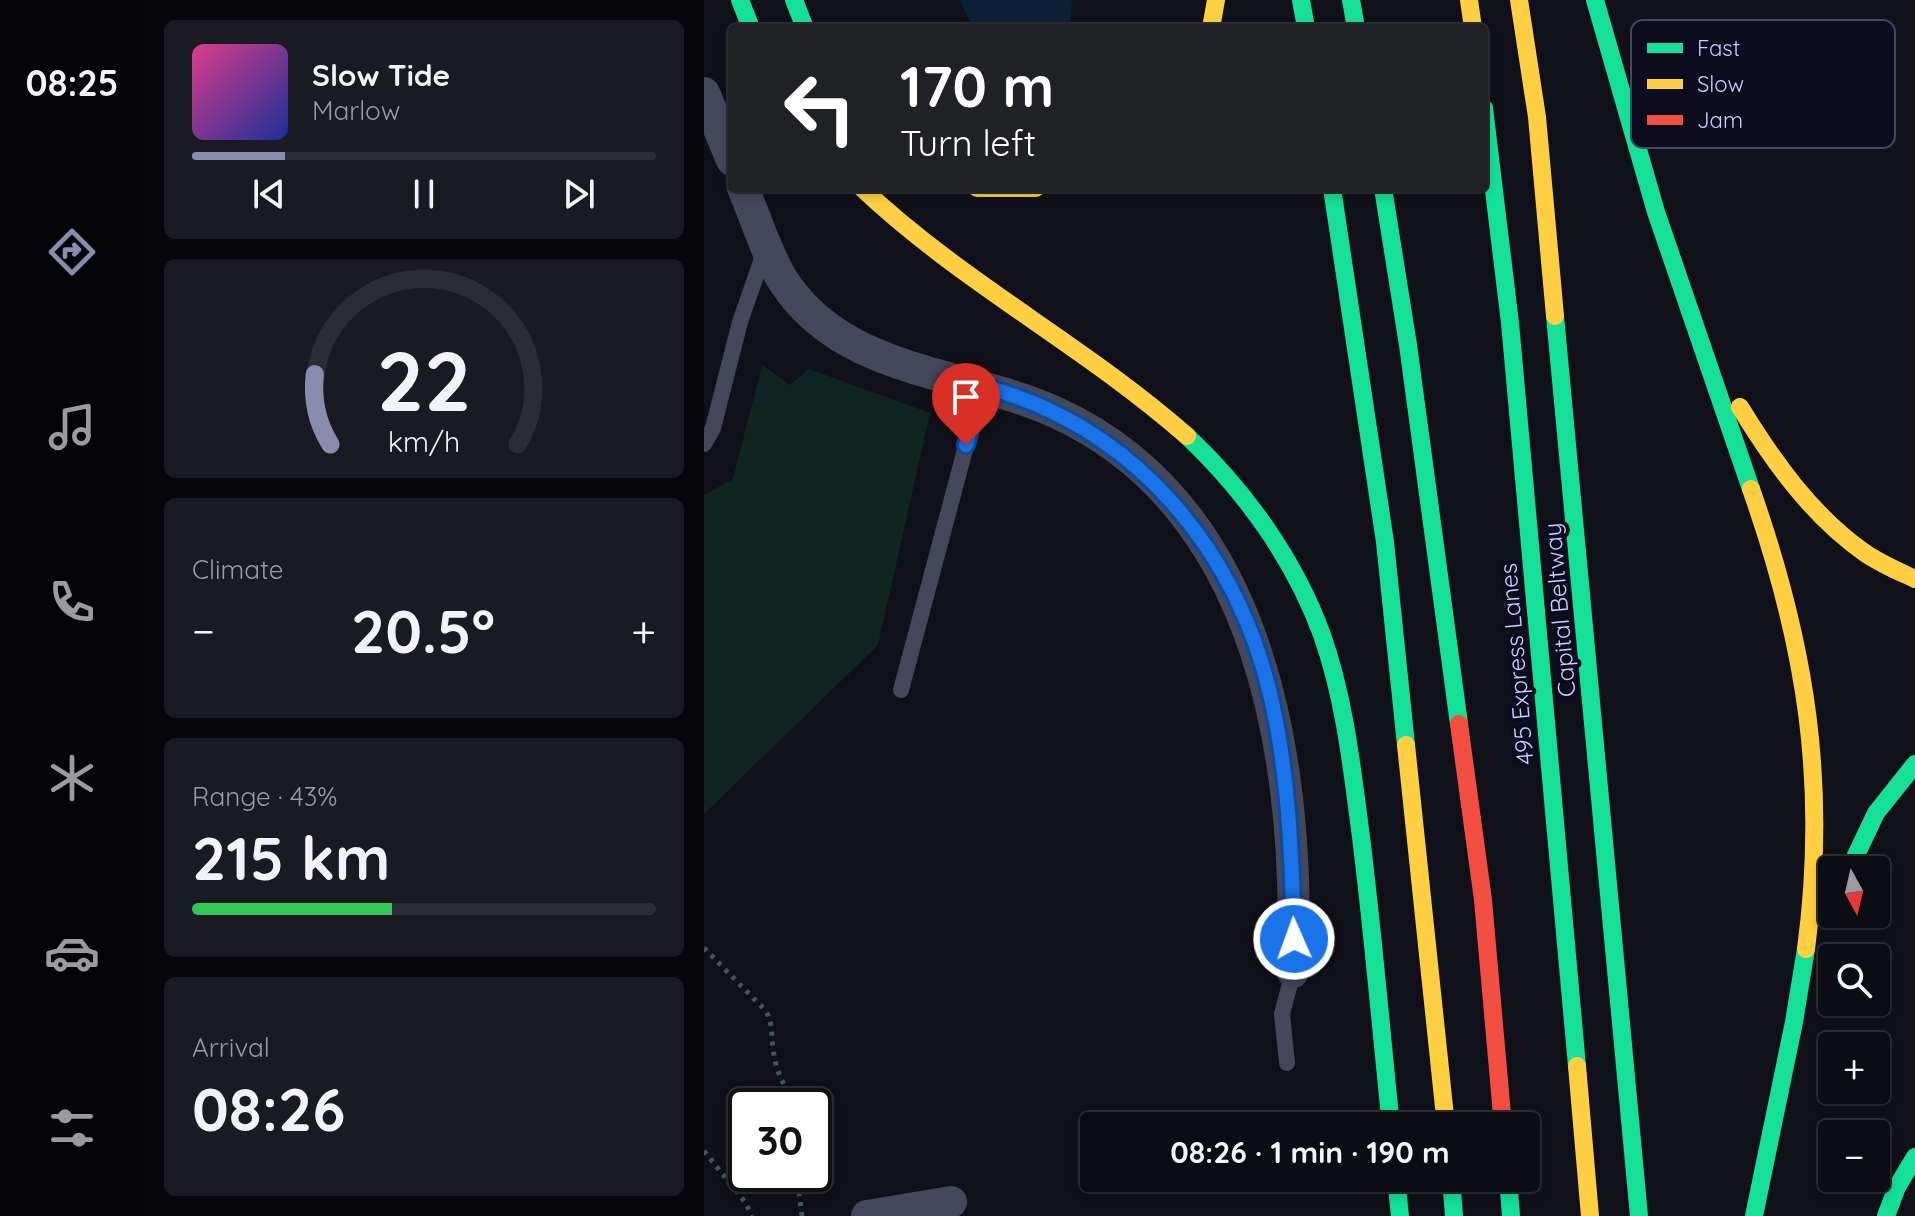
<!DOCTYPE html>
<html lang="en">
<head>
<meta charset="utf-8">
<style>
	:root { --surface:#0c0c14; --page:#1a1a22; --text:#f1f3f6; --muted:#9a9ba0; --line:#2c2c34; --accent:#898baf }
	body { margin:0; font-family:Quicksand,sans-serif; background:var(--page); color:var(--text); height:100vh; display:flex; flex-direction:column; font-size:30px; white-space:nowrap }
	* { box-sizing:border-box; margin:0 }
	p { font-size:26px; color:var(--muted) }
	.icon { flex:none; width:44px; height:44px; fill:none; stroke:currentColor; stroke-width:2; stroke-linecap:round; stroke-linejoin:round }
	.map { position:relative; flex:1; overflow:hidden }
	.details { display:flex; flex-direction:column; gap:20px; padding:20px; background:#07070b; width:560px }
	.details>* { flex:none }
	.banner { position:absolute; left:24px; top:24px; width:760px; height:168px; border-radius:8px; box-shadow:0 4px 12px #0003,0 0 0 2px var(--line); background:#202124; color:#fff; overflow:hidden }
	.needle { width:52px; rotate:172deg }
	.tools { position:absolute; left:1114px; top:856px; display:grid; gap:16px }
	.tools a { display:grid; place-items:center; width:72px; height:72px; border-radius:8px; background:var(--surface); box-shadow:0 4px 12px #0003,0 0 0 2px var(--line); font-size:40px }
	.speed { position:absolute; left:24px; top:1088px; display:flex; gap:16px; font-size:40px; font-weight:700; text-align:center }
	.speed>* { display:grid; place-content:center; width:104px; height:104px; border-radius:50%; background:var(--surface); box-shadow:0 4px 12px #0003,0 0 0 2px var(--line); line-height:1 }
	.speed .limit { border:4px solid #111; border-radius:12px; background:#fff; color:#111 }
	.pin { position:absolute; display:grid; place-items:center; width:68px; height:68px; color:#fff; margin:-82px -34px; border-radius:50% 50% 50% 0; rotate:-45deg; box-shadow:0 0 8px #0007 }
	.pin .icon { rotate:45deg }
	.me { position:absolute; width:88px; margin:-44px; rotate:358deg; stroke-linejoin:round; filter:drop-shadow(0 0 6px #0008) }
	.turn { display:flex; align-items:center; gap:28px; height:168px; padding:0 40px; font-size:36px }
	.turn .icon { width:104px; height:104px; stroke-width:2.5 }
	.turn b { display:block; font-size:56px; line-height:68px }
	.big { font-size:60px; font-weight:700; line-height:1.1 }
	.details .widget { flex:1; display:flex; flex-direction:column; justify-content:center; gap:12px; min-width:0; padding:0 28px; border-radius:12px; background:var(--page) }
	.details .dial { align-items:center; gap:0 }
	.dial svg { height:208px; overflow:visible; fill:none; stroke:var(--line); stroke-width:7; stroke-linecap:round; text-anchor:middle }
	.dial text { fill:var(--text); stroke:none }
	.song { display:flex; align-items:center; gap:24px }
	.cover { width:96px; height:96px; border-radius:12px; background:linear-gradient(135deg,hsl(330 70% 55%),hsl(230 70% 35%)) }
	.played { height:8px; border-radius:4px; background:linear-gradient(90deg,var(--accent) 20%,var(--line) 20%) }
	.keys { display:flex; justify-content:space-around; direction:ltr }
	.heat { display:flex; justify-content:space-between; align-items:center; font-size:44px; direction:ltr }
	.charge { height:12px; border-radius:6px; background:linear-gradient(90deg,#34c759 43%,var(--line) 0) }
	.trip { position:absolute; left:376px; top:1112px; width:460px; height:80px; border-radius:8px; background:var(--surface); box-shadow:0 4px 12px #0003,0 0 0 2px var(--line); font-weight:700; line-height:80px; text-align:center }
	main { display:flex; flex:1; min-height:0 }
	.tab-bar { display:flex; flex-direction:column; width:144px; justify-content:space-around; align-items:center; background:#050508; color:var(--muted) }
	.tab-bar .icon { width:56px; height:56px }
	.tab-bar .current { color:var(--accent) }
	.tab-bar b { font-size:36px; color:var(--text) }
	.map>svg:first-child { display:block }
	.green { fill:#0f2522 }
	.water { fill:#0a2137 }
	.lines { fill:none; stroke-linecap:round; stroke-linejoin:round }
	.path { stroke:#45565e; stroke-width:5; stroke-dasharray:4 6; stroke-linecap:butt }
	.lane { stroke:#45475b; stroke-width:16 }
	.street { stroke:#45475b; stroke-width:32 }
	.fast { stroke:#16e098; stroke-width:18 }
	.slow { stroke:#ffcf43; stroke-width:18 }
	.jam { stroke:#f24e42; stroke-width:18 }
	.route-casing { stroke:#114b97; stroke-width:20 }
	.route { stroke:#1a73e8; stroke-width:14 }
	.labels { text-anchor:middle; stroke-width:8; stroke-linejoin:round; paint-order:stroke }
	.street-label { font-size:24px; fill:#cacdff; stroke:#0c0c1e }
	.key { fill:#0c0c1e; stroke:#454662; stroke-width:2 }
	.key-label { font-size:22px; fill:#cacdff }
</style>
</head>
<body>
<main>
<nav class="tab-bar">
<b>08:25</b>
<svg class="icon current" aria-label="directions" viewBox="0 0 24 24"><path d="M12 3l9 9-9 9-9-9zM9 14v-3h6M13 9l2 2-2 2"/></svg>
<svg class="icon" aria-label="music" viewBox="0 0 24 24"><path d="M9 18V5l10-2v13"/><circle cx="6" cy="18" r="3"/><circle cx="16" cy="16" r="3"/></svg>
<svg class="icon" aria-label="phone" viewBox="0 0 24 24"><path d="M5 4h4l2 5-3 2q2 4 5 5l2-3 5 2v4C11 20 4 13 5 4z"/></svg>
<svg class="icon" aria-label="climate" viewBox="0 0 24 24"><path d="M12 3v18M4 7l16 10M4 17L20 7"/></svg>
<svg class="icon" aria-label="car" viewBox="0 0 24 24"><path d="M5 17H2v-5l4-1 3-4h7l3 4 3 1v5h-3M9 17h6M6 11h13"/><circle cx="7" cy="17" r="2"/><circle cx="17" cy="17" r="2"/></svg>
<svg class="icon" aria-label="filters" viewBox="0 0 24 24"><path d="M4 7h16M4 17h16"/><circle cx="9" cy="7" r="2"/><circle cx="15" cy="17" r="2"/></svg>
</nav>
<section class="details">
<div class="widget">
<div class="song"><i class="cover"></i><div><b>Slow Tide</b><p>Marlow</p></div></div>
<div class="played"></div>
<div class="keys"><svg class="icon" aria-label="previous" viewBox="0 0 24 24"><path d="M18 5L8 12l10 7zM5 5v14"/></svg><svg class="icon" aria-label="pause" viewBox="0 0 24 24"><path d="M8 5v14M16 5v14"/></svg><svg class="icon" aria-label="next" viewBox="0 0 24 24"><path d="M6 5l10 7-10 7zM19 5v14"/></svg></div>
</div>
<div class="widget dial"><svg viewBox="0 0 100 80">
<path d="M14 69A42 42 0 1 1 86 69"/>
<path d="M14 69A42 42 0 0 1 8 42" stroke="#898baf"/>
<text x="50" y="56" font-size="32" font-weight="700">22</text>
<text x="50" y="72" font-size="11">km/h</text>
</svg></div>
<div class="widget"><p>Climate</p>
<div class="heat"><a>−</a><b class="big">20.5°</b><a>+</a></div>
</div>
<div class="widget"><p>Range · 43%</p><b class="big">215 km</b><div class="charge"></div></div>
<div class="widget"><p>Arrival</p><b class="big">08:26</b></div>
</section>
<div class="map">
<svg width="1211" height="1216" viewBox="0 0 1211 1216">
	<rect width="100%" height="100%" fill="#10101a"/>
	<path class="green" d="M 58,365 L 86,385 L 105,369 L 226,413 L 174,645 L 0,814 L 0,495 L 29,479 Z"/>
	<path class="water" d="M 256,0 L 368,0 L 366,22 L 362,28 L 269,28 Z"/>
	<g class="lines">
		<path class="path" d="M 0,948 L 62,1011 C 69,1024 67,1034 69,1048 C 72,1074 80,1088 97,1106
			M 0,1151 L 41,1202 L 48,1216
			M 98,1216 L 95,1193 L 99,1174"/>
		<path class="lane" d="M 0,444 L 9,428 L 36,322 L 61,250
			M 197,690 L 278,386
			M 583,1063 L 578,1014 L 589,972"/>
		<path class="street" d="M 0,93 L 28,160
			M 39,188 C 51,216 64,258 80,282 C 140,374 260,371 351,412 C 562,508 596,768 589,972
			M 163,1216 L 247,1202"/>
		<path class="fast" d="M 36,0 L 47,28
			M 90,0 L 101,28
			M 597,0 L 602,28
			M 647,0 L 652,28
			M 891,0 L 952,212 L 1047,489
			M 780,108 L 806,323 L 873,1066
			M 628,188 L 681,542 L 702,745
			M 679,188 L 704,345 L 755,724
			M 851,316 L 935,1216
			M 483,436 C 541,491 591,560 618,635 C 641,700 648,769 657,837 C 669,933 677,1030 687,1126
			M 1145,870 L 1172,813 L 1211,764
			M 692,1178 L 696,1216
			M 747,1178 L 750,1216
			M 804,1178 L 807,1216
			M 1050,1216 L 1090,1022 L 1102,949
			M 1182,1216 L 1193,1187 L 1211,1157"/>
		<path class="slow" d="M 765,0 L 769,28
			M 815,0 L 833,117 L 851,316
			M 507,28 L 512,0
			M 158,188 C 257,282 381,346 483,436
			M 273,188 L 332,188
			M 1036,407 C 1069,461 1108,516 1161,553 C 1177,564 1194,571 1211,579
			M 1047,489 C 1102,645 1124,784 1102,949
			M 702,745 L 742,1126
			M 873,1066 L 886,1216"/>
		<path class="jam" d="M 755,724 L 779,900 L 799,1126"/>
	</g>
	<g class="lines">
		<g class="route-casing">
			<path id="route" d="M 262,445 L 278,386 C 431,426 534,550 568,702 C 585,779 588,860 590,939"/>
		</g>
		<use href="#route" class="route"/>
	</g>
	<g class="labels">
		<g class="street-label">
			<text transform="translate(856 610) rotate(-95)" y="8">Capital Beltway</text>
			<text transform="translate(813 664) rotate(-95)" y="8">495 Express Lanes</text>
		</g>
	</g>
	<rect x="927" y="20" width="264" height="128" rx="12" class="key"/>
	<rect x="943" y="43" width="36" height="10" fill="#16e098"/>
	<rect x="943" y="79" width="36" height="10" fill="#ffcf43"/>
	<rect x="943" y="115" width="36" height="10" fill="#f24e42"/>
	<g class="key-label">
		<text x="993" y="56">Fast</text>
		<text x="993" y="92">Slow</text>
		<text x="993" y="128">Jam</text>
	</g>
</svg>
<div class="tools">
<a><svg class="needle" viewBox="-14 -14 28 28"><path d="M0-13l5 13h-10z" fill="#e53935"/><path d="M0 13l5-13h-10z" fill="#9a9ba0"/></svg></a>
<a><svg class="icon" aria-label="search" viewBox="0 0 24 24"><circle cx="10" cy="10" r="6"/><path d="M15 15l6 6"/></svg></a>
<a>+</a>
<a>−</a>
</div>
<div class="speed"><div class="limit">30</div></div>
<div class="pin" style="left:262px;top:445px;background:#d93025"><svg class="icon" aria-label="arrive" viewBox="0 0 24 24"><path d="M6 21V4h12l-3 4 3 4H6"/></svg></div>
<svg class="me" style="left:590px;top:939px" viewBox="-20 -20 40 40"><circle r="17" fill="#1a73e8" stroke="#fff" stroke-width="3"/><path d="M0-11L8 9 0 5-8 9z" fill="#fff"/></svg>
<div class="trip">08:26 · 1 min · 190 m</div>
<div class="banner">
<div class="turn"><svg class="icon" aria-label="left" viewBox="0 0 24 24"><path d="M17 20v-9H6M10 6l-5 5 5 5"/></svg><div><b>170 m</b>Turn left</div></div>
</div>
</div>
</main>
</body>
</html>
